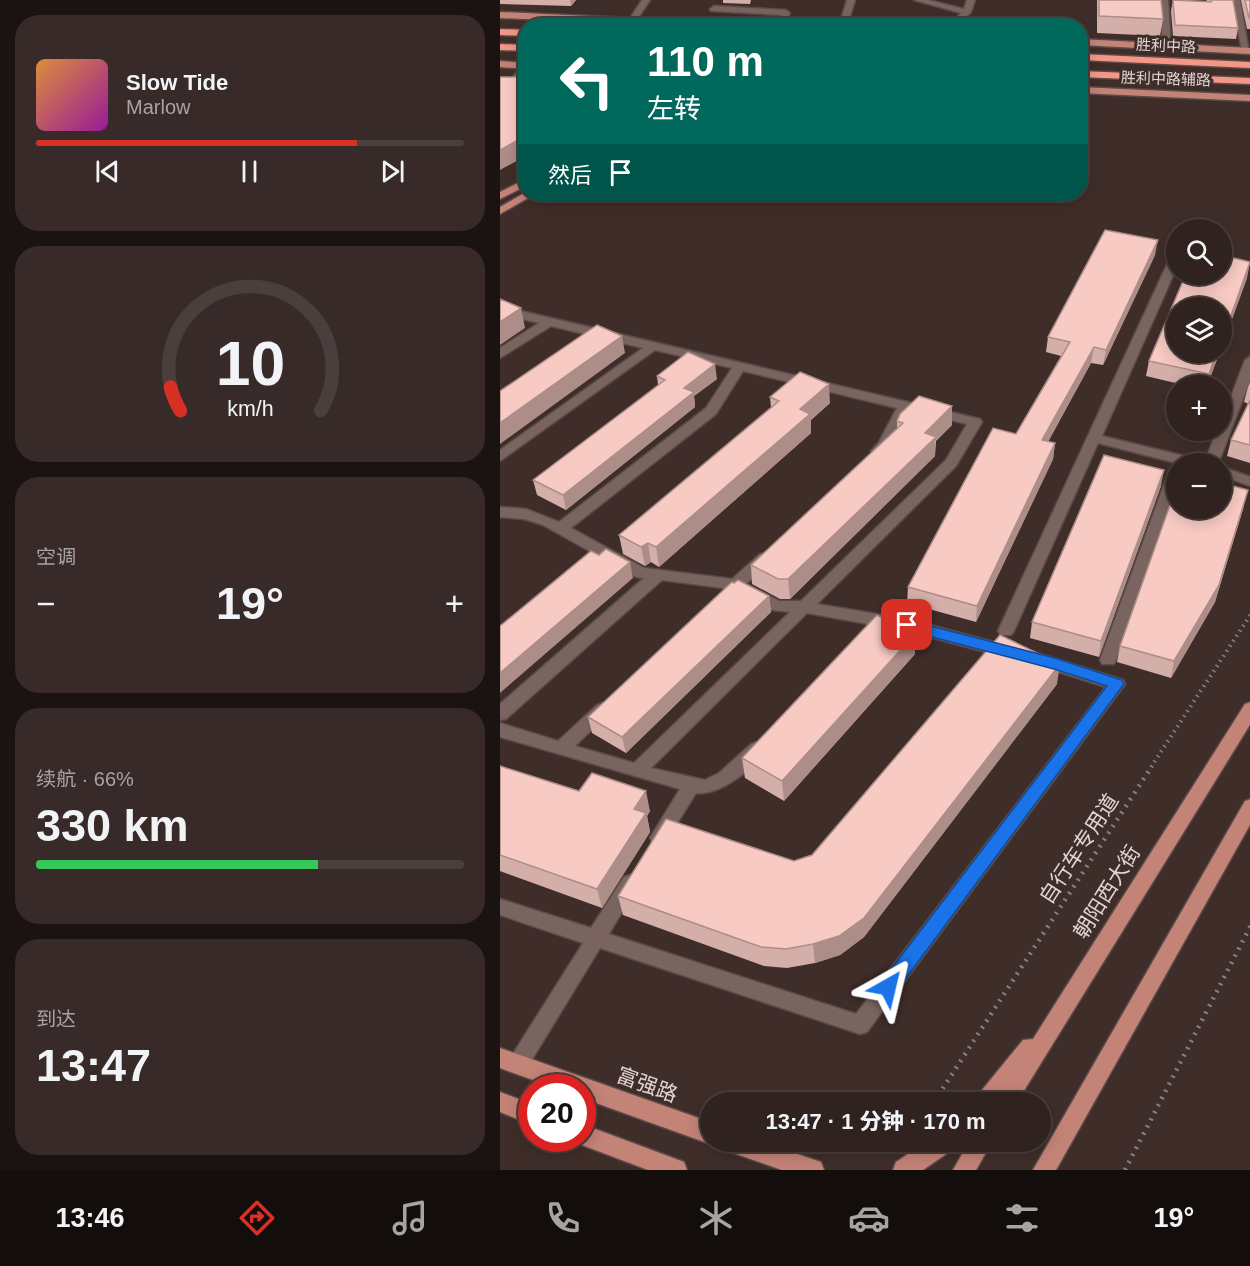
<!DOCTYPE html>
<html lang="zh">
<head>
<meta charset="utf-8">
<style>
	:root { --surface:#2f221f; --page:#372a28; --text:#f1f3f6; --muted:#a7a4a4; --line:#4a3f3d; --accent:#d93025 }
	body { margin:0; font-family:Helvetica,"Noto Sans SC",sans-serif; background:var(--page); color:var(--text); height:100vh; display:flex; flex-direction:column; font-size:22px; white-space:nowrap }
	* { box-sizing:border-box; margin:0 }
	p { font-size:20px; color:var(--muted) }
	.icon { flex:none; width:33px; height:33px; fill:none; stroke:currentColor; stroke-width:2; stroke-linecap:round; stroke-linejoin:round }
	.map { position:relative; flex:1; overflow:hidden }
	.drawer { display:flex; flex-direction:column; gap:15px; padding:15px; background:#1a1311; width:500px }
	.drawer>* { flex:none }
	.top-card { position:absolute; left:18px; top:18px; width:570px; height:183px; border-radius:24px; box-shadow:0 3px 15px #0003,0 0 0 2px var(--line); background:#00695c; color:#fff; overflow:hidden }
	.tools { position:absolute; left:666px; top:219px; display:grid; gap:12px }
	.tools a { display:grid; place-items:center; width:66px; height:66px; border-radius:50%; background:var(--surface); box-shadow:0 3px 15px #0003,0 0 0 2px var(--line); font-size:30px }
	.speed { position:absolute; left:18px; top:1074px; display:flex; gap:12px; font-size:30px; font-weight:700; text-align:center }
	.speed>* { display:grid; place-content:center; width:78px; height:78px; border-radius:50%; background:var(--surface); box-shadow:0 3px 15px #0003,0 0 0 2px var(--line); line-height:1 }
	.speed .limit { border:9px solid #d22; background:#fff; color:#111 }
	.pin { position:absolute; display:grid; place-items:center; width:51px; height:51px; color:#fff; margin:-26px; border-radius:12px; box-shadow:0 3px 9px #0006 }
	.me { position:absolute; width:66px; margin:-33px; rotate:37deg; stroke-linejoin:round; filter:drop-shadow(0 0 4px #0008) }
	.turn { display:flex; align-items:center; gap:21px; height:126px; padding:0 30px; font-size:27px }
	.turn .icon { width:78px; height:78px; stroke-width:2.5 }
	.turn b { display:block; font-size:42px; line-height:51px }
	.then { display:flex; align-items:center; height:57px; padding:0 30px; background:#0003; gap:12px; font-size:22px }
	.big { font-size:45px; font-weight:800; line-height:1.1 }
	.drawer .tile { flex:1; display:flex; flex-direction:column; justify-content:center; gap:9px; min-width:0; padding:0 21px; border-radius:24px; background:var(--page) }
	.drawer .dial { align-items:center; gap:0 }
	.dial svg { height:156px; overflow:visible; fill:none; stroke:var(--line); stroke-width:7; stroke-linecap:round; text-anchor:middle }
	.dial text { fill:var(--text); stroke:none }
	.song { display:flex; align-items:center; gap:18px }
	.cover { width:72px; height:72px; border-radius:9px; background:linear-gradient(135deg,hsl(30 70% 55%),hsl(300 70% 35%)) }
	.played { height:6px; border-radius:3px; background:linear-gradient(90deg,var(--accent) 75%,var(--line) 75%) }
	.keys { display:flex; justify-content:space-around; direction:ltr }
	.heat { display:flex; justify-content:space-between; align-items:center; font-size:33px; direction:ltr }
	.charge { height:9px; border-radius:4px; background:linear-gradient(90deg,#34c759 66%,var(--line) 0) }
	.trip { position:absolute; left:200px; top:1092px; width:351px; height:60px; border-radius:30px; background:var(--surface); box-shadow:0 3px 15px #0003,0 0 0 2px var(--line); font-weight:800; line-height:60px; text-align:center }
	.menu { display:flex; height:96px; justify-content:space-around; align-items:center; background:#130e0c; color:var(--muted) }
	.menu .icon { width:42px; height:42px }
	.menu .active { color:var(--accent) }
	.menu b { font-size:27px; color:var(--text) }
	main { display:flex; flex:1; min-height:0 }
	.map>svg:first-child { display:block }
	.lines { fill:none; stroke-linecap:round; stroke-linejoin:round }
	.minor-casing { stroke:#5a4a48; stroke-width:3 }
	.major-casing { stroke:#5a4a48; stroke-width:3 }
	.highway-casing { stroke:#5a4a48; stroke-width:3 }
	.path-far1 { stroke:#8e7f7c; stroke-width:4; stroke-dasharray:1.5 4.5; stroke-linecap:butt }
	.path { stroke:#8e7f7c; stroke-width:4.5; stroke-dasharray:2 6; stroke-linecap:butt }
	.minor { fill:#7a6460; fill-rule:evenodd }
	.major { fill:#c48377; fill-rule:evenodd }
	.highway { fill:#f59787; fill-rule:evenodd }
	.wall { fill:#d4aea8 }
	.shaded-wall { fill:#ad8d88 }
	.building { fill:#f7cac3; stroke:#ad8d88; stroke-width:1.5 }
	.route { fill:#1a73e8; stroke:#114b97; stroke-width:1.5 }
	.labels { text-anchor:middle; stroke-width:6; stroke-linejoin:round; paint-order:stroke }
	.far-street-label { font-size:15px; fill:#e1d4d2; stroke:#3f2d29 }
	.near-street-label { font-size:21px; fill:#e1d4d2; stroke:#3f2d29 }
</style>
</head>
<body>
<main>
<section class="drawer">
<div class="tile">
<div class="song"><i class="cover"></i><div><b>Slow Tide</b><p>Marlow</p></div></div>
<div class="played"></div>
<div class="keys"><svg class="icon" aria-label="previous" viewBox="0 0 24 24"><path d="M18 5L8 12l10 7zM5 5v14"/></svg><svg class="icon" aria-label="pause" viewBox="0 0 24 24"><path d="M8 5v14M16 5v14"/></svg><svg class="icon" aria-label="next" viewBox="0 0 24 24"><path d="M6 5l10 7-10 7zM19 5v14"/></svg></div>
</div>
<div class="tile dial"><svg viewBox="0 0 100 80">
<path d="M14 69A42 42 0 1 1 86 69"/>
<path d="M14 69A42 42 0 0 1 9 57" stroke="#d93025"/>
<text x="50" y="56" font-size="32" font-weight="700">10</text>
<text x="50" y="72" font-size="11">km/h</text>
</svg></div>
<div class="tile"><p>空调</p>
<div class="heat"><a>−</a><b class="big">19°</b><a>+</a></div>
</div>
<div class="tile"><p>续航 · 66%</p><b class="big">330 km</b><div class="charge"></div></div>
<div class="tile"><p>到达</p><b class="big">13:47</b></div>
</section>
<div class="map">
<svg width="751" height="1170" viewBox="0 0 751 1170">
	<rect width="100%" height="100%" fill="#3f2d29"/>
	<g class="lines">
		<g class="minor-casing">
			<path id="minor" d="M 142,0 L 150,0 L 135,23 L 129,23 L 128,21 Z
				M 347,0 L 355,0 L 347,26 L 339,26 Z
				M 414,0 L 428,0 L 464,9 L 467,0 L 475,0 L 471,12 L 458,26 L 448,26 L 461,13 Z
				M 660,0 L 668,0 L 671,47 L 667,50 L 663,47 Z
				M 732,0 L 740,0 L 749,53 L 742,51 Z
				M 214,6 L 286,10 L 290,13 L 285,26 L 276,26 L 281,15 L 211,11 L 210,9 Z
				M 26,63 C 26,79 14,87 0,92 L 0,85 L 11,80 L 22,64 Z
				M 676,255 L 676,269 L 602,436 L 705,461 L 717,430 L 722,430 L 722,420 L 745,360 L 751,356 L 751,378 L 718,464 L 680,464 L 598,443 L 514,631 L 511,635 L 501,635 L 498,631 L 670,258 Z
				M 0,306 L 480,419 L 482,422 L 456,466 L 317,604 L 407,619 L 509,646 L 515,648 L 517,652 L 515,656 L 509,658 L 407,631 L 307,613 L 151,768 L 205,780 L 219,773 L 251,744 L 257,742 L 263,744 L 265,749 C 255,769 219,796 196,793 L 165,843 L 159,846 L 153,843 L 150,838 L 153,833 L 180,789 L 0,737 L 0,723 L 58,741 L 97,705 L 103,703 L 109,705 L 111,709 L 109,713 L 75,746 L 134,763 L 290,612 L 272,610 L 237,592 L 230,595 L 225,594 L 223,588 L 162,580 L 6,719 L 0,720 L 0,704 L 144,578 L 136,577 L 43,525 L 24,519 L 0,517 L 0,507 L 26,509 L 59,522 L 206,408 L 232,368 L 155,350 L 0,461 L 0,450 L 143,348 L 51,326 L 0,358 L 0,348 L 39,323 L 0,314 ZM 243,371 L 397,408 L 379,442 L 371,451 L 378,455 L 390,447 L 409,410 L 467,424 L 446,460 L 301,601 L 279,601 L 246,584 L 270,562 L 272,558 L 270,554 L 260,554 L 232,579 L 144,568 L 71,528 L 216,414 Z
				M 676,467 L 676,489 L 616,660 L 614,664 L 602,664 L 600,660 L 669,471 Z
				M 722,467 L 751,477 L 751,486 L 722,476 Z
				M 540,654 L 623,680 L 625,684 L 367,1032 L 360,1034 L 100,948 L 25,1071 L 18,1074 L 11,1071 L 8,1064 L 11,1057 L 83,943 L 0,915 L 0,899 L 91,928 L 124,877 L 130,875 L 136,877 L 139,883 L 109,934 L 356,1014 L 606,687 L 534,664 L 532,660 L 534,656 Z"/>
		</g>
		<g class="major-casing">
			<path id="major" d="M 0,12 L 239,23 L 243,26 L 172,26 L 0,18 Z
				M 580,39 L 751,48 L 751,54 L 580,45 Z
				M 0,61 L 26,63 L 26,69 L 0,67 Z
				M 580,87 L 751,95 L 751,101 L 580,93 Z
				M 26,179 L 26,186 L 0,199 L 0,192 Z
				M 26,192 L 35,194 L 0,214 L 0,207 Z
				M 751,702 L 751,723 L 517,1102 L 475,1102 L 478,1095 L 523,1040 L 533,1039 L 745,704 Z
				M 751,799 L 751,823 L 556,1170 L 533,1170 L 745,801 Z
				M 0,1048 L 210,1122 L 210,1142 L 215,1142 L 210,1144 L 82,1098 L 82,1088 L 55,1088 L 0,1068 Z
				M 0,1092 L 32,1104 L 32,1125 L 0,1112 Z
				M 82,1124 L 184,1162 L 187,1170 L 148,1170 L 74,1142 L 73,1138 L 82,1138 Z
				M 222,1142 L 262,1142 L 321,1162 L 324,1170 L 282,1170 L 225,1150 Z
				M 426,1142 L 455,1142 L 452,1150 L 423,1170 L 393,1170 L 396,1162 Z
				M 469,1142 L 492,1142 L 476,1170 L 453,1170 Z"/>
		</g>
		<g class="highway-casing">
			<path id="highway" d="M 0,29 L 26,30 L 26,36 L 0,35 Z
				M 0,44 L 26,45 L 26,51 L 0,50 Z
				M 580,54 L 751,62 L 751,68 L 580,60 Z
				M 580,71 L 751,78 L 751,84 L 580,77 Z"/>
		</g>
		<path class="path-far1" d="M 651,767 L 751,614"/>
		<path class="path" d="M 434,1102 L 652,766
			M 625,1170 L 751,925"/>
		<use href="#minor" class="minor"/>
		<use href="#major" class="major"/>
		<use href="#highway" class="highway"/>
	</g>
	<path class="wall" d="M 0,0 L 76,0 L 71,6 L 0,4 Z
		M 223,0 L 251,0 L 250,4 L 223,3 Z
		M 597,0 L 661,0 L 663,19 L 660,36 L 597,33 Z
		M 673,0 L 707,1 L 706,0 L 733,0 L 738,28 L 736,39 L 673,36 L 671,11 Z
		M 741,0 L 750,0 L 750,29 L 747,29 Z
		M 655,255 L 603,365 L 591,363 L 548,442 L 555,443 L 553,459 L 476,622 L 407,603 L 408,587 L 516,434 L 561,356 L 546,352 L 548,337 Z
		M 747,278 L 707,386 L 688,386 L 646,376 L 649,361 Z
		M 157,376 L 217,379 L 194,396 L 195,407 L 66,510 L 37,495 L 33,480 L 158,385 Z
		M 750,382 L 750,463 L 727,456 L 731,440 L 749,404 L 744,402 L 748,387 Z
		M 270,397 L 330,403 L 311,420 L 311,433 L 159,567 L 151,562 L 145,566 L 123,554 L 119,535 L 271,408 Z
		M 397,421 L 452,425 L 436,441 L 435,456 L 290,599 L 280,599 L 252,584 L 251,565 L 397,429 Z
		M 661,486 L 599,657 L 530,638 L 532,622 Z
		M 744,506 L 715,602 L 671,678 L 617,662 L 620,646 Z
		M 234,583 L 269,596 L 271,612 L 126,753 L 92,733 L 88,717 Z
		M 415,634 L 415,654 L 284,801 L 245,778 L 242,758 Z
		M 557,684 L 364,937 L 340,955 L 315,963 L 287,968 L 264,966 L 123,915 L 118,896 L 294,861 L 312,855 Z
		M 0,766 L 79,791 L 150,811 L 147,816 L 150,832 L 102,908 L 0,871 Z"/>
	<path class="shaded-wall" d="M 70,0 L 76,0 L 71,6 Z
		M 26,136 L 26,156 L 0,170 L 0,150 Z
		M 658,240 L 655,255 L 603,365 L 606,350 Z
		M 750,263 L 747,278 L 722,347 L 722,341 Z
		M 21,308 L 25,328 L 0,345 L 0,322 Z
		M 122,336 L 125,353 L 0,444 L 0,423 Z
		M 594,347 L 591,363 L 540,456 L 542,440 Z
		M 717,352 L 720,352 L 707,386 L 709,374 Z
		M 215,364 L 217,379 L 194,396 L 195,407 L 66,510 L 63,495 L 184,388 Z
		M 329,384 L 330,403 L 311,420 L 311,433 L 159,567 L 156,547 L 300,409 Z
		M 452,406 L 452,425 L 435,441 L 435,456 L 290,599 L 288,579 L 425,433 Z
		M 555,443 L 553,459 L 476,622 L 477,606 Z
		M 664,470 L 661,486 L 599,657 L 601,641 Z
		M 748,490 L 715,602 L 671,678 L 674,661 Z
		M 148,543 L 151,562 L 145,566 L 141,547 Z
		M 130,562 L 133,578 L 0,693 L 0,673 Z
		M 269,596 L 271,612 L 126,753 L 122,737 Z
		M 415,634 L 415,654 L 284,801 L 282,781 Z
		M 560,664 L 557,684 L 364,937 L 340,955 L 315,963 L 313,944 Z
		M 146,791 L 150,811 L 147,816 L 150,832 L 102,908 L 97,889 L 134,809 Z"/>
	<path class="building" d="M 599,0 L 661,0 L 663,19 L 599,16 Z
		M 673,0 L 711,2 L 711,0 L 733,0 L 738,28 L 675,25 Z
		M 745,0 L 750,0 L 750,18 L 749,18 Z
		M 26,73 L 26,136 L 0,150 L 0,77 L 17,77 Z
		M 605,230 L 658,240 L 606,350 L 594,347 L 542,440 L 555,443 L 477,606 L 408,587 L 493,428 L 516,434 L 570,342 L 548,337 Z
		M 722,255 L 750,262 L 722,341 L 722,308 L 676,308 L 676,352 L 717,352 L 709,374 L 649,361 L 686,274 L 722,274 Z
		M 0,299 L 21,308 L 0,322 Z
		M 97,325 L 122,336 L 0,423 L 0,391 Z
		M 188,352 L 215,364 L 184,388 L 194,392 L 63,495 L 33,480 L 165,380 L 157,376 Z
		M 300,372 L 329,384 L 300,409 L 310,414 L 156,547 L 148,543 L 141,547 L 119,535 L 279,401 L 270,397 Z
		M 419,396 L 452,406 L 425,433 L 436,437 L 288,579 L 278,579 L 251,565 L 403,423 L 397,421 L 400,414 Z
		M 750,400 L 750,445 L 731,440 Z
		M 604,455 L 664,470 L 601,641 L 532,622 Z
		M 722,483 L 748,490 L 719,585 L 674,661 L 620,646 L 676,488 L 676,508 L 722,508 Z
		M 106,549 L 130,562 L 0,673 L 0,626 L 91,551 L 99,555 Z
		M 238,580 L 269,596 L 122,737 L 88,717 L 232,582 L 234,583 Z
		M 377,615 L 415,634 L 282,781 L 242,758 Z
		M 500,635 L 560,664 L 364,918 L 339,936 L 313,944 L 286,949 L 261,947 L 118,896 L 166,819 L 294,861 L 312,855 Z
		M 0,766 L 79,791 L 92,773 L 146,791 L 134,809 L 146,813 L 97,889 L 0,855 Z"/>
	<path class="route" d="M 407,620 L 555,658 L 622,680 L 624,684 L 395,993 L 388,995 L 382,993 L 379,987 L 382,981 L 607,686 L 554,669 L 402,629 L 400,625 L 402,621 Z"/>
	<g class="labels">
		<g class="far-street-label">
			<text transform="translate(666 46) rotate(3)" y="5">胜利中路</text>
			<text transform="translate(666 79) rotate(2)" y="5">胜利中路辅路</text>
		</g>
		<g class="near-street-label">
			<text transform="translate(579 849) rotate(-57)" y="7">自行车专用道</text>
			<text transform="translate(607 892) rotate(-58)" y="7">朝阳西大街</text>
			<text transform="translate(147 1085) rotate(20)" y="7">富强路</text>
		</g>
	</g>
</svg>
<div class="tools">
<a><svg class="icon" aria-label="search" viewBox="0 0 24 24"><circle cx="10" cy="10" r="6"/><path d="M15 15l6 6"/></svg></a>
<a><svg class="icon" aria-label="layers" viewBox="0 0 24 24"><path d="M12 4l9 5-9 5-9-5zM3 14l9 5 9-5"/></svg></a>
<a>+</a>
<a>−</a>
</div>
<div class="speed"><div class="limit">20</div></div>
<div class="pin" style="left:407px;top:625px;background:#d93025"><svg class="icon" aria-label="arrive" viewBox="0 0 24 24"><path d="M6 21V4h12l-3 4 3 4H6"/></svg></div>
<svg class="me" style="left:388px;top:987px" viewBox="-20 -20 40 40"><path d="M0-17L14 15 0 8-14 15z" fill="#1a73e8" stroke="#fff" stroke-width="4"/></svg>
<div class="trip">13:47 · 1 分钟 · 170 m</div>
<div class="top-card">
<div class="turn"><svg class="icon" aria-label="left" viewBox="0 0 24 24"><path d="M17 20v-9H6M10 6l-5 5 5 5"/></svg><div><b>110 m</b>左转</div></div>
<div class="then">然后<svg class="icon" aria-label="arrive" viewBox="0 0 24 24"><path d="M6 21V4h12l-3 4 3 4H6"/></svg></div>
</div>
</div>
</main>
<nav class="menu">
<b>13:46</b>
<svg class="icon active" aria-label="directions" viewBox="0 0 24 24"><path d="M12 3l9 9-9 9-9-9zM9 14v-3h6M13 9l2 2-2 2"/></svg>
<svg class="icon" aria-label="music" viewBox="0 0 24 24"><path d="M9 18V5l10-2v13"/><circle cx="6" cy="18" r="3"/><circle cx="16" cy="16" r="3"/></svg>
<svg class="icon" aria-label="phone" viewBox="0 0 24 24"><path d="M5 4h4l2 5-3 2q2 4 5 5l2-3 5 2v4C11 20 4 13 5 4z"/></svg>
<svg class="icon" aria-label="climate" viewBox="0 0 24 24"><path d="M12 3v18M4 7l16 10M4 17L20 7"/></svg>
<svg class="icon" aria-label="car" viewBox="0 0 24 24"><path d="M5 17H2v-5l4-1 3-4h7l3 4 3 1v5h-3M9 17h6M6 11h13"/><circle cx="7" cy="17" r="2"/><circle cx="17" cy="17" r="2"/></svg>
<svg class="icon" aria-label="filters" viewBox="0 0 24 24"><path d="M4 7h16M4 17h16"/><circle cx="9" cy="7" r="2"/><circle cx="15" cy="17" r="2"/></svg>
<b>19°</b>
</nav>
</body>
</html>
